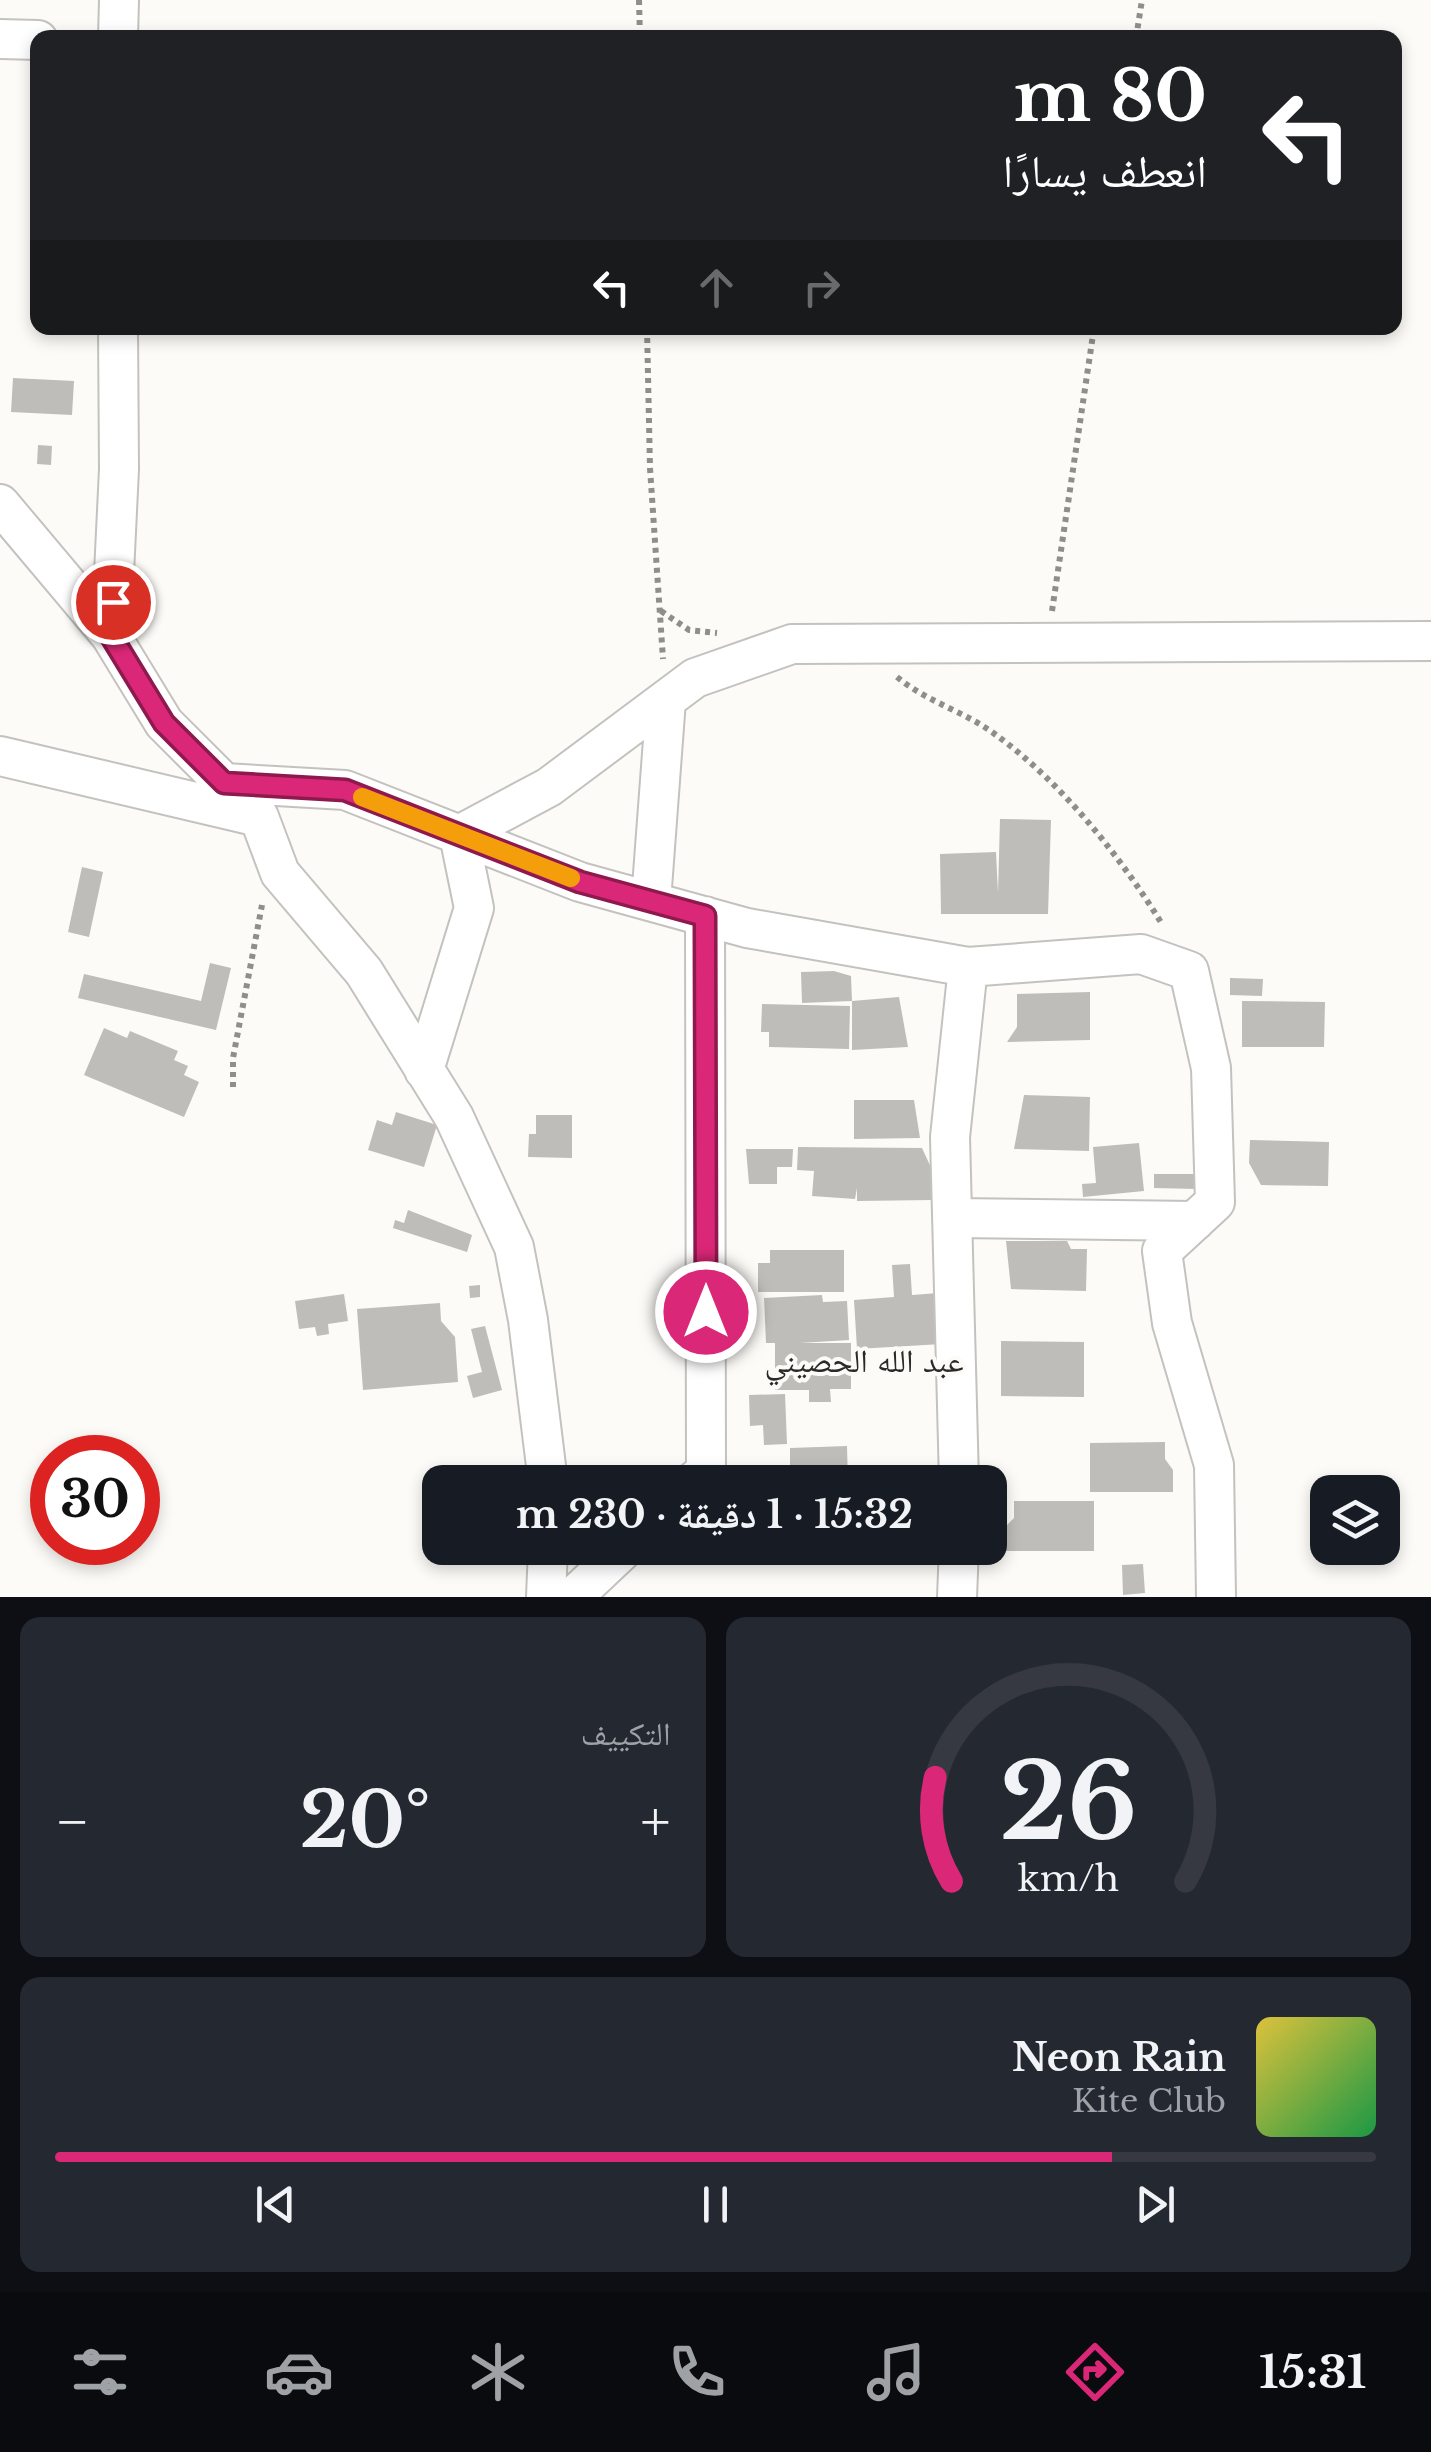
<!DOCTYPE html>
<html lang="ar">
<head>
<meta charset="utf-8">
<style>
	:root { --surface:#171b24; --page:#242831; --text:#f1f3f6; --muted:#9ea1a6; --line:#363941; --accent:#db2777 }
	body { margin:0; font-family:"Libre Baskerville","Noto Naskh Arabic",serif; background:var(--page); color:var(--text); direction:rtl; height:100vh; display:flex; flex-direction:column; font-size:38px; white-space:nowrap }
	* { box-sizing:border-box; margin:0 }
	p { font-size:32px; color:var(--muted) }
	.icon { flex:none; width:55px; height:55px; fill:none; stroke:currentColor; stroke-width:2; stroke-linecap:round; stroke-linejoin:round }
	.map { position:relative; height:1597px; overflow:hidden; direction:ltr }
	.details { display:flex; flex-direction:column; gap:20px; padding:20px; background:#0d0f14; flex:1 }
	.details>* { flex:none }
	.banner { position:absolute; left:30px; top:30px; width:1372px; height:305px; border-radius:20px; box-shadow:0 5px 15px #0003; direction:rtl; background:#202124; color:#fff; overflow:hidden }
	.controls { position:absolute; left:1310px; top:1475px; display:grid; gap:20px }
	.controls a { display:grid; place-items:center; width:90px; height:90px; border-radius:20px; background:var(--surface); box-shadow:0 5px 15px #0003; font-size:50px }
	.speed { position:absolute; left:30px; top:1435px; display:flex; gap:20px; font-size:50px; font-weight:700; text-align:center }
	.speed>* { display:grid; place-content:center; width:130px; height:130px; border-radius:50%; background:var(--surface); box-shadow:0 5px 15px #0003; line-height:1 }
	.speed .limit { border:15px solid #d22; background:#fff; color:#111 }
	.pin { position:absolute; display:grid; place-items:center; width:85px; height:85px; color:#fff; margin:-42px; border:5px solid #fff; border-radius:50%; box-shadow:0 2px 10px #0007 }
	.me { position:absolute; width:110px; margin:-55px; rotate:0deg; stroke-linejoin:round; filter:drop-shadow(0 0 8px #0008) }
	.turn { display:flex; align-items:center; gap:35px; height:210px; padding:0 30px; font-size:45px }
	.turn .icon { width:130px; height:130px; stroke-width:2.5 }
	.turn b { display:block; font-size:70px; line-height:85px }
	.lanes { display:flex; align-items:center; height:95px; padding:0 30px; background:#0003; justify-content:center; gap:50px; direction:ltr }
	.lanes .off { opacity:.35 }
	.big { font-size:75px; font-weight:800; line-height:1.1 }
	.details .tile { flex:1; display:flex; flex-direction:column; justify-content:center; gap:15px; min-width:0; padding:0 35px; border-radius:20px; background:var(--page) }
	.details .dial { align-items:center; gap:0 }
	.dial svg { height:260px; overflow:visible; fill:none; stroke:var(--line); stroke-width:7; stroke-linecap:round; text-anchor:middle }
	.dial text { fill:var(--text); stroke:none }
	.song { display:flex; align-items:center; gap:30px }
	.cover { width:120px; height:120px; border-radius:15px; background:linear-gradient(135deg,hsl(50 70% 55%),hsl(140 70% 35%)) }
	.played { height:10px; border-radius:5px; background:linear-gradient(90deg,var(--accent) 80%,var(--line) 80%) }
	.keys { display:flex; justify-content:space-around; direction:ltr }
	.heat { display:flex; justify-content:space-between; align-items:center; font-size:55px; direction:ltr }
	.details .tiles { flex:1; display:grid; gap:20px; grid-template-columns:1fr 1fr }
	.tile:last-child { grid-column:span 2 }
	.trip { position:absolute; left:422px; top:1465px; width:585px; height:100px; border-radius:20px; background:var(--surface); box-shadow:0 5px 15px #0003; font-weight:800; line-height:100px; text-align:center; direction:rtl }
	.tab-bar { display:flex; height:160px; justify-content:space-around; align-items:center; background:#090b0e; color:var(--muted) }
	.tab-bar .icon { width:70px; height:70px }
	.tab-bar .on { color:var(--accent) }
	.tab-bar b { font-size:45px; color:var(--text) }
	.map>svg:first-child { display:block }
	.building { fill:#bfbdb9 }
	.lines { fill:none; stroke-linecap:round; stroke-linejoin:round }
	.minor-casing { stroke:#c4c2be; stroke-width:42 }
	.path { stroke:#8f8e8b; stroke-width:6; stroke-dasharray:5 5; stroke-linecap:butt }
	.minor { stroke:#fff; stroke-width:38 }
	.route-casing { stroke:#8e194d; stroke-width:25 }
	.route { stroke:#db2777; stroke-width:18 }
	.slow { stroke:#f59e0b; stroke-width:18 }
	.labels { text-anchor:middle; stroke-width:8; stroke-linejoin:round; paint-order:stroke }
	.quarter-label { font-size:32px; fill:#2a2a28; stroke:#fdfbf7 }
</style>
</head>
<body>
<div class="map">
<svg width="1431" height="1597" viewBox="0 0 1431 1597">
	<rect width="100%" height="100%" fill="#fdfbf7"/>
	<path class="building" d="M 13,378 L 74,381 L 72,415 L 11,412 Z
		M 38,445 L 52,446 L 51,465 L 37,464 Z
		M 1000,819 L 1051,820 L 1048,914 L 941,914 L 940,854 L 996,852 L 998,893 Z
		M 82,867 L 103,872 L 89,937 L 68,932 Z
		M 210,963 L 231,968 L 216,1030 L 78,998 L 84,974 L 201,1001 Z
		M 834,971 L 851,976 L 852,1001 L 802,1003 L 801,972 Z
		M 1230,978 L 1263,979 L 1262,996 L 1230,995 Z
		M 1090,992 L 1090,1040 L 1007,1042 L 1017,1027 L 1017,994 Z
		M 899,997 L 908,1047 L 852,1050 L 852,1001 Z
		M 1242,1001 L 1325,1002 L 1324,1047 L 1242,1047 Z
		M 762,1004 L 850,1006 L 849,1049 L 769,1047 L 769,1032 L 761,1032 Z
		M 104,1028 L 127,1038 L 130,1031 L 178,1051 L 174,1060 L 188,1066 L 184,1075 L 199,1082 L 184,1117 L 84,1075 Z
		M 1024,1095 L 1090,1097 L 1089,1151 L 1014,1149 Z
		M 854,1100 L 914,1100 L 920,1138 L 854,1139 Z
		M 396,1112 L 437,1125 L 424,1167 L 368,1150 L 377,1120 L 392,1125 Z
		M 536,1115 L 572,1115 L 572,1158 L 528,1157 L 529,1134 L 536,1134 Z
		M 1250,1140 L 1329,1142 L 1328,1186 L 1261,1185 L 1249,1163 Z
		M 1139,1143 L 1144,1191 L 1083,1197 L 1082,1184 L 1096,1183 L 1093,1147 Z
		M 798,1147 L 922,1148 L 934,1174 L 933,1200 L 857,1201 L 857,1188 L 855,1199 L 812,1196 L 814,1171 L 797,1170 Z
		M 746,1149 L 793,1149 L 792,1167 L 777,1167 L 777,1184 L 749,1184 Z
		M 1154,1174 L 1197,1174 L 1197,1189 L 1154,1188 Z
		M 408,1210 L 472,1235 L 467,1252 L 393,1228 L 395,1220 L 404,1223 Z
		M 1006,1241 L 1067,1241 L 1071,1249 L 1087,1249 L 1086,1291 L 1011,1289 Z
		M 770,1250 L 844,1250 L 844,1292 L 758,1292 L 758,1263 L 770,1263 Z
		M 910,1264 L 912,1295 L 938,1293 L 942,1344 L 857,1349 L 854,1300 L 894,1297 L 892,1265 Z
		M 480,1285 L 480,1297 L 470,1298 L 469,1286 Z
		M 344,1294 L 348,1321 L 328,1324 L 329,1334 L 317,1336 L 315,1327 L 299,1329 L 295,1301 Z
		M 822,1295 L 823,1302 L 847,1301 L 849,1340 L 800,1343 L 851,1343 L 851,1389 L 830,1389 L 831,1402 L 809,1402 L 809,1390 L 775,1390 L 775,1343 L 766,1343 L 764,1298 Z
		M 440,1303 L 441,1321 L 455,1337 L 458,1382 L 363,1390 L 357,1309 Z
		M 485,1326 L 502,1390 L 473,1398 L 467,1376 L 482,1372 L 471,1329 Z
		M 1001,1341 L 1084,1342 L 1084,1397 L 1001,1396 Z
		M 785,1394 L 787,1444 L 764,1445 L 763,1425 L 750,1426 L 749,1395 Z
		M 1165,1442 L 1165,1459 L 1173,1470 L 1173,1492 L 1090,1492 L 1090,1443 Z
		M 847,1446 L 848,1482 L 781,1482 L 790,1467 L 790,1448 Z
		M 1014,1501 L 1094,1501 L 1094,1551 L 1006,1551 L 1006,1526 L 1014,1518 Z
		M 1143,1564 L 1145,1593 L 1123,1595 L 1122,1565 Z"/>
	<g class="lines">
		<g class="minor-casing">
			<path id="minor" d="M 118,38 L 119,0
				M 0,39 L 38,40
				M 118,328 L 119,469 L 111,636 L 164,723 L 239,798
				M 0,504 L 111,636
				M 0,756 L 259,817 L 280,873 L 364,972 L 454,1117 L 514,1247 L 528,1320 L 548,1482
				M 224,783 L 345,790 L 580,882 L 747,928 L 968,967 L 950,1137 L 959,1482
				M 651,901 L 666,700
				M 968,967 L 1141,954 L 1189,971 L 1211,1068 L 1215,1202 L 1162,1251 L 1172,1323 L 1214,1465 L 1216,1597
				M 424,1070 L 474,908 L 459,835 L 549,787 L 695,678 L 792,644 L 1431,641
				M 954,1218 L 1195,1221
				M 693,1482 L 706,1471 L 705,916
				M 546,1597 L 548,1548
				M 573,1597 L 625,1548
				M 957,1597 L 959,1548"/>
		</g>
		<path class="path" d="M 639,0 L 640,38
			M 1136,38 L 1142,0
			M 647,328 L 650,468 L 663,659
			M 661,611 L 689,630 L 717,633
			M 1052,611 L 1094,328
			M 897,677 C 927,702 966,712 996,735 C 1062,783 1120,856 1162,924
			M 233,1087 L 233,1058 L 262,905"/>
		<use href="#minor" class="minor"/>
	</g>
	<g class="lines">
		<g class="route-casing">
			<path id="route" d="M 113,602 L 111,636 L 164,723 L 224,783 L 345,790 L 580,882 L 705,916 L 706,1312"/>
		</g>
		<use href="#route" class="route"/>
		<path class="slow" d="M 362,797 L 571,878"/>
	</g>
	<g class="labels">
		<g class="quarter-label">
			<text x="864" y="1372">عبد الله الحصيني</text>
		</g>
	</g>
</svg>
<div class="controls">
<a><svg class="icon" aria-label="layers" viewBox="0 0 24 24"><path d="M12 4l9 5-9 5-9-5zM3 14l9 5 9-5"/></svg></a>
</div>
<div class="speed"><div class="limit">30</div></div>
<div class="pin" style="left:113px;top:602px;background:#d93025"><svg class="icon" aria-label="arrive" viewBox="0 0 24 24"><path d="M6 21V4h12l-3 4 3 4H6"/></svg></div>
<svg class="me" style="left:706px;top:1312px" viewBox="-20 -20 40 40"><circle r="17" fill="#db2777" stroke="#fff" stroke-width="3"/><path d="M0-11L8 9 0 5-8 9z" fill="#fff"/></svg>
<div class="trip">15:32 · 1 دقيقة · 230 m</div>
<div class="banner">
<div class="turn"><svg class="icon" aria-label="left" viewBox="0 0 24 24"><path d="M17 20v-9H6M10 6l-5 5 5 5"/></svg><div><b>80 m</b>انعطف يسارًا</div></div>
<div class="lanes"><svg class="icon" aria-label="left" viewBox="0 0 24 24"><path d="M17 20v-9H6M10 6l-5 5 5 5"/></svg><svg class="icon off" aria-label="ahead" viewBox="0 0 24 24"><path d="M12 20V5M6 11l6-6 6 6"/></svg><svg class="icon off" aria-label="right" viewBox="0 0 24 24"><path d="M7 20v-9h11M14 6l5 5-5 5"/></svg></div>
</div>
</div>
<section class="details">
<div class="tiles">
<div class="tile dial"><svg viewBox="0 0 100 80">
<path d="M14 69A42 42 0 1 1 86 69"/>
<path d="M14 69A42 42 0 0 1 9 37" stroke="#db2777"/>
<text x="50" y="56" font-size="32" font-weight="700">26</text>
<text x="50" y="72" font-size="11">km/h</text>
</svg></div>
<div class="tile"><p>التكييف</p>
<div class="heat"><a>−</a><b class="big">20°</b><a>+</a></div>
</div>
<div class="tile">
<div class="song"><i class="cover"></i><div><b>Neon Rain</b><p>Kite Club</p></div></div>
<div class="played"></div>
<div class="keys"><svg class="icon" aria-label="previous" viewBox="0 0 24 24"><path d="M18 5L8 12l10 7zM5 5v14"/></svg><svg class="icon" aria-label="pause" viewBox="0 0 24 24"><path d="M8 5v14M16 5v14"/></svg><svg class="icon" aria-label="next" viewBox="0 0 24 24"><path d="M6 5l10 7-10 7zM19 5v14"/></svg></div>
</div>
</div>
</section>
<nav class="tab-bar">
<b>15:31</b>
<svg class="icon on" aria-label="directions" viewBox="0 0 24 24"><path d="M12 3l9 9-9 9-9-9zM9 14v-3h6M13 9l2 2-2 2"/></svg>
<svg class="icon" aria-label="music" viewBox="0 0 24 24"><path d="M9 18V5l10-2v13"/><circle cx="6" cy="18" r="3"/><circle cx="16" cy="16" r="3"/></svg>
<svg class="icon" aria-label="phone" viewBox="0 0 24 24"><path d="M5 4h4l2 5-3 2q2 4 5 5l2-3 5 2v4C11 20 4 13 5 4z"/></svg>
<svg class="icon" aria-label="climate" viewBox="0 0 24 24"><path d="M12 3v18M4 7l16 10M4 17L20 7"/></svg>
<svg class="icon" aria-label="car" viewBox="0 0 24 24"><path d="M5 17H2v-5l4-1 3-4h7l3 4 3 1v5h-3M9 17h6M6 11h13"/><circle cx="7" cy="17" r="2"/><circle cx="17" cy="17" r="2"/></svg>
<svg class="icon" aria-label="filters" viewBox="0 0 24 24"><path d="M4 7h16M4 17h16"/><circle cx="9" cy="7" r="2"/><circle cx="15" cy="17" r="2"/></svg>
</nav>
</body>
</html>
